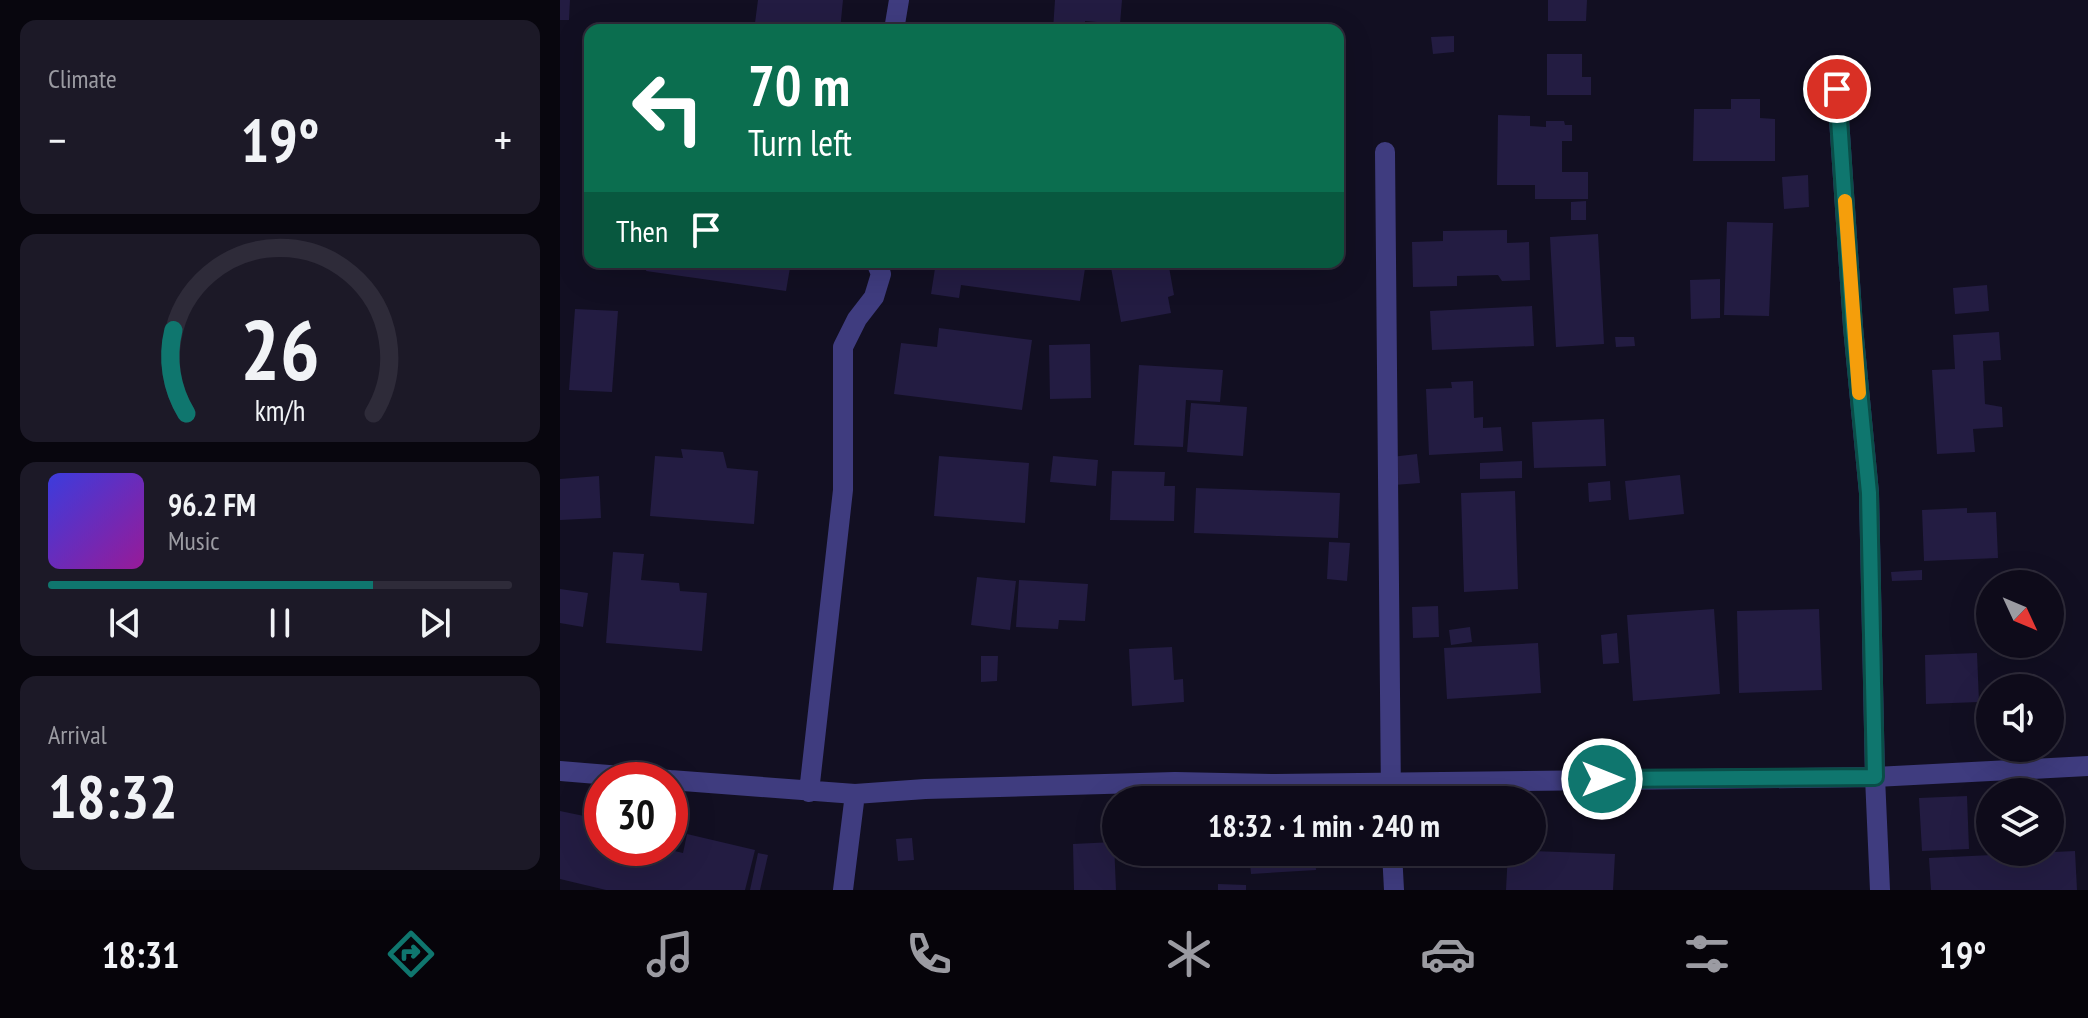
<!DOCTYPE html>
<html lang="en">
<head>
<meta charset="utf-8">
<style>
	:root { --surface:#0e0b1a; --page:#1c1927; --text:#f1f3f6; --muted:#9b9ba2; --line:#2e2b39; --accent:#0f766e }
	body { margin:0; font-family:"PT Sans Narrow",sans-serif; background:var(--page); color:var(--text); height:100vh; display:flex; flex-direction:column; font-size:30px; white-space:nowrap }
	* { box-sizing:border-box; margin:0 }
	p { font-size:26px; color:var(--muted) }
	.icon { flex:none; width:44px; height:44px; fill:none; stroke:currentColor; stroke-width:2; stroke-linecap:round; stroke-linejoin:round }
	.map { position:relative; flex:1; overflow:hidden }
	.details { display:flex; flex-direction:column; gap:20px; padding:20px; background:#08060e; width:560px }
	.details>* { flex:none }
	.banner { position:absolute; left:24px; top:24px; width:760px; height:244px; border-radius:16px; box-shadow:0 8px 32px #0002,0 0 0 2px var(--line); background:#0b6e4f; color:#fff; overflow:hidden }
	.needle { width:52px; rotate:134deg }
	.controls { position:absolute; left:1416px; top:570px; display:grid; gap:16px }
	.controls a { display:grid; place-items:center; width:88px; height:88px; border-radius:50%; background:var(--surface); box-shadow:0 8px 32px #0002,0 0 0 2px var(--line); font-size:40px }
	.speed { position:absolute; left:24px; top:762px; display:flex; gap:16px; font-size:40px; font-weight:700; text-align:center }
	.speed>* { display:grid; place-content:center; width:104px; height:104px; border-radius:50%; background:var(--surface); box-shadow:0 8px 32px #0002,0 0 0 2px var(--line); line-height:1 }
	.speed .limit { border:12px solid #d22; background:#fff; color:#111 }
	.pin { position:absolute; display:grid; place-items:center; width:68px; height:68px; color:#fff; margin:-34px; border:4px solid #fff; border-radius:50%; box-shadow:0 2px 8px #0007 }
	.me { position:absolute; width:88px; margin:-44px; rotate:90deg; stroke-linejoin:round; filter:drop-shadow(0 0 6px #0008) }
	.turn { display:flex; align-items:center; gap:28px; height:168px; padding:0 32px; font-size:36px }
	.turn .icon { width:104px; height:104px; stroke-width:2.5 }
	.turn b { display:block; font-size:56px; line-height:68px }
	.then { display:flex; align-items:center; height:76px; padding:0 32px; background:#0003; gap:16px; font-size:30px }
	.big { font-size:60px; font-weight:600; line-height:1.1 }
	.details .widget { flex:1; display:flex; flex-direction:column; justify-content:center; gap:12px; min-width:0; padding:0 28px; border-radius:16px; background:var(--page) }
	.details .dial { align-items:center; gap:0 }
	.dial svg { height:208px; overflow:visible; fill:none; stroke:var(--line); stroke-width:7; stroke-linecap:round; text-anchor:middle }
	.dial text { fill:var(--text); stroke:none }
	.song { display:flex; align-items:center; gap:24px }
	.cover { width:96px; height:96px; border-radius:12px; background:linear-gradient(135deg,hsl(240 70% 55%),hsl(300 70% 35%)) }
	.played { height:8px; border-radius:4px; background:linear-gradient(90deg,var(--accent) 70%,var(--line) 70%) }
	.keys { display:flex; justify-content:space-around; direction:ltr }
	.heat { display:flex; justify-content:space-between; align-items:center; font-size:44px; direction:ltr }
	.trip { position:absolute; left:542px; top:786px; width:444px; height:80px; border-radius:40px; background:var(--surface); box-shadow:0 8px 32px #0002,0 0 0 2px var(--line); font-weight:600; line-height:80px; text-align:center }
	.tabs { display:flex; height:128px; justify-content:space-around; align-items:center; background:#06040a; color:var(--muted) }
	.tabs .icon { width:56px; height:56px }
	.tabs .selected { color:var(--accent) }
	.tabs b { font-size:36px; color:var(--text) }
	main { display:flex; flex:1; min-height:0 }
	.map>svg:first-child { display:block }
	.building { fill:#231c42 }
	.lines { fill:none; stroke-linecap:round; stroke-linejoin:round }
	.minor { stroke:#3f3c7f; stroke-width:20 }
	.route-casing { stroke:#0a4d48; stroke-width:20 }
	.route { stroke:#0f766e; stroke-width:14 }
	.slow { stroke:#f59e0b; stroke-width:14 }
</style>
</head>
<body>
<main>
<section class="details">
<div class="widget"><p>Climate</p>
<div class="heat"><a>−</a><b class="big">19°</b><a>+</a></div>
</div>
<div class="widget dial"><svg viewBox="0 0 100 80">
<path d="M14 69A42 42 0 1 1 86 69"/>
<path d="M14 69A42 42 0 0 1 9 37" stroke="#0f766e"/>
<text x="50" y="56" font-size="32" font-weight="700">26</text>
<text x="50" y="72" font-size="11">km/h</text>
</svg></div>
<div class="widget">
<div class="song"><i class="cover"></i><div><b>96.2 FM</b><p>Music</p></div></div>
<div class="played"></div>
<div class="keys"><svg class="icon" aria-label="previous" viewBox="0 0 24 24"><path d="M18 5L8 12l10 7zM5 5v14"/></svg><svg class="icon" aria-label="pause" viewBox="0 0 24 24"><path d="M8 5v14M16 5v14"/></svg><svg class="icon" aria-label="next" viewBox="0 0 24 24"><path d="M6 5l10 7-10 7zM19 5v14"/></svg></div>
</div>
<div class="widget"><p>Arrival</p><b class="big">18:32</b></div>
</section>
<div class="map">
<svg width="1528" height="890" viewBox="0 0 1528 890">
	<rect width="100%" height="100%" fill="#120f22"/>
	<path class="building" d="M 0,0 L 10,0 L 9,20 L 0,20 Z
		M 198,0 L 283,0 L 280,30 L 195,23 Z
		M 495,0 L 562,0 L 560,24 L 525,21 L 525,30 L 493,30 Z
		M 988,0 L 1027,0 L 1026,21 L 988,21 Z
		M 894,36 L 894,52 L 873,54 L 871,37 Z
		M 987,54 L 1022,54 L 1022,77 L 1031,77 L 1031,95 L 987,95 Z
		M 1171,99 L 1200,99 L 1200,118 L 1215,119 L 1215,161 L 1133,161 L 1134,109 L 1171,109 Z
		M 938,115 L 970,116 L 970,126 L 986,127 L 986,121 L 1004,121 L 1005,125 L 1012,125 L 1012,141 L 1002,141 L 1002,172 L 1028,172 L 1028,199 L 975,199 L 975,185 L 937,185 Z
		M 1248,175 L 1249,207 L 1224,209 L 1222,177 Z
		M 1026,201 L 1026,220 L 1011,220 L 1011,202 Z
		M 1167,222 L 1213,223 L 1209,316 L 1164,315 Z
		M 947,230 L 947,243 L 969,242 L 970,280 L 942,281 L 938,275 L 897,276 L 897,286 L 853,287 L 852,242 L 883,241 L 883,231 Z
		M 1038,234 L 1044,344 L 996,347 L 990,237 Z
		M 88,262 L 231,262 L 226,291 L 86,271 Z
		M 376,262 L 526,262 L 520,301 L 401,285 L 399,298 L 371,294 Z
		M 550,262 L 599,262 L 601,269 L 609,267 L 614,295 L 608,297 L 611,313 L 561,322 Z
		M 1160,279 L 1160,318 L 1131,319 L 1130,280 Z
		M 1427,285 L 1429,311 L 1395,314 L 1393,288 Z
		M 972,306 L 974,346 L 872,350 L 870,311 Z
		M 15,309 L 58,311 L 52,392 L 9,390 Z
		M 379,328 L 472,340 L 462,410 L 334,394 L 341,343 L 377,347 Z
		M 1439,332 L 1441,360 L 1423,361 L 1425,404 L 1442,407 L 1443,427 L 1413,429 L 1415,452 L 1377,454 L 1372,370 L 1395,369 L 1393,335 Z
		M 1055,337 L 1074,337 L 1075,346 L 1056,347 Z
		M 530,344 L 531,398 L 490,399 L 489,345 Z
		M 579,365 L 663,370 L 660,402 L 626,400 L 623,447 L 574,445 Z
		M 913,381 L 914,418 L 923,417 L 923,428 L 941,427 L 943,451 L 869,455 L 866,389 L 892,388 L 891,382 Z
		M 631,403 L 687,407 L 683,456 L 627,452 Z
		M 1044,419 L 1046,466 L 974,468 L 972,422 Z
		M 121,449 L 163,452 L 167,468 L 198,471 L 194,524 L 90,516 L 95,456 L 123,458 Z
		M 857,454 L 860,483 L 834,485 L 831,457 Z
		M 379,456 L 469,463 L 465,523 L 374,516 Z
		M 493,456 L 538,460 L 536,486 L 490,482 Z
		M 962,461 L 962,478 L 920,479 L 920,463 Z
		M 552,471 L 605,472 L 604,486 L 615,486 L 614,521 L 550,520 Z
		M 1120,475 L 1124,514 L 1069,520 L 1065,481 Z
		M 39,476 L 41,518 L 0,520 L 0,479 Z
		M 1050,481 L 1051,500 L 1029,502 L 1028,483 Z
		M 636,488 L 780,493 L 778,538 L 634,533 Z
		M 955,491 L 958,589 L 904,592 L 901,493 Z
		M 1407,508 L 1407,513 L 1436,512 L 1438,558 L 1364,561 L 1362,510 Z
		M 769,542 L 790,543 L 787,581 L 767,579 Z
		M 53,552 L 84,554 L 81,580 L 119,583 L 120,591 L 147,593 L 142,651 L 46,643 Z
		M 1362,570 L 1362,580 L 1332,581 L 1331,572 Z
		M 417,577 L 456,581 L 450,630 L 411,625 Z
		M 459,580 L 528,584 L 525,621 L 499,620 L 498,629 L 456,627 Z
		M 0,589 L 28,593 L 23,627 L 0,623 Z
		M 878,606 L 879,637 L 853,638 L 852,607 Z
		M 1154,609 L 1160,694 L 1073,701 L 1067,615 Z
		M 1259,609 L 1262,690 L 1179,693 L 1177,611 Z
		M 910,627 L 912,642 L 891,645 L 889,630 Z
		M 1057,633 L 1059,663 L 1043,664 L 1041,635 Z
		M 978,643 L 981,693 L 887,699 L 884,648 Z
		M 612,647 L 614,680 L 623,679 L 624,702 L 572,706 L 569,649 Z
		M 1417,653 L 1419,702 L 1366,704 L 1365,655 Z
		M 421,656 L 438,656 L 437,681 L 421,682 Z
		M 782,791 L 792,800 L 774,800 Z
		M 1407,796 L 1409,849 L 1362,851 L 1359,798 Z
		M 0,811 L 24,816 L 24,830 L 42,834 L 42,848 L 102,848 L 123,853 L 127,834 L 195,850 L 185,890 L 46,890 L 0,879 Z
		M 352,838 L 354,860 L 338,861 L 336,839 Z
		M 554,842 L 556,890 L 514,890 L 513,844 Z
		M 972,851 L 1055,854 L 1053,890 L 946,890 L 948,852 Z
		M 1515,851 L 1517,890 L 1371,890 L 1369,858 Z
		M 689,852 L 755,852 L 756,870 L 691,874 Z
		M 198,853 L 208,855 L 200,890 L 190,890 Z
		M 658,884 L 686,885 L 686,890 L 658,890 Z"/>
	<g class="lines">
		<path class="minor" d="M 334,30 L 339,0
			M 1277,89 L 1293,327 L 1309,493 L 1315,777 L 1320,890
			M 825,152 L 831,800
			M 0,771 L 110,780
			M 110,780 L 295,794 L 365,789 L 615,782 L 715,784 L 1315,777 L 1528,766
			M 249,792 L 283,490 L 283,347 L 297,319 L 314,297 L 321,274 L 316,262
			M 832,852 L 834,890
			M 283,890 L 295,794"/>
	</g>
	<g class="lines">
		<g class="route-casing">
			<path id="route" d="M 1042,779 L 1315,777 L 1309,493 L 1293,327 L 1277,89"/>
		</g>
		<use href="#route" class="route"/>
		<path class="slow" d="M 1285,201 L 1299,393"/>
	</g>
</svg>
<div class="controls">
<a><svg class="needle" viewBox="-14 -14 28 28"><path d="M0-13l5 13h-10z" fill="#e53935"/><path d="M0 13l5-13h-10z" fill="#9b9ba2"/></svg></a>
<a><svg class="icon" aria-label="sound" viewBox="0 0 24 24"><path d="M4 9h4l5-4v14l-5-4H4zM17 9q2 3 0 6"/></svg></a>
<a><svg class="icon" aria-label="layers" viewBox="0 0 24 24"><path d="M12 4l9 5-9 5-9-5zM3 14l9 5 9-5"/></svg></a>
</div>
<div class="speed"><div class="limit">30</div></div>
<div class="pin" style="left:1277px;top:89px;background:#d93025"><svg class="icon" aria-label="arrive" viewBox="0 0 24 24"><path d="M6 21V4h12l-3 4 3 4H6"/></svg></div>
<svg class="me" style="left:1042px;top:779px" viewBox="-20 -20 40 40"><circle r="17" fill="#0f766e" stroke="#fff" stroke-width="3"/><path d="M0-11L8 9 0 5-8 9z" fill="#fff"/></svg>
<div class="trip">18:32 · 1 min · 240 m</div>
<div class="banner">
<div class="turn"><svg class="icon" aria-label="left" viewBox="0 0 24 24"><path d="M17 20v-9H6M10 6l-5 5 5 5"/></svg><div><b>70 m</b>Turn left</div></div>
<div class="then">Then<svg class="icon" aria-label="arrive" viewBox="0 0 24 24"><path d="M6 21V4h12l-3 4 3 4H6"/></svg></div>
</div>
</div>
</main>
<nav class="tabs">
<b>18:31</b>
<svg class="icon selected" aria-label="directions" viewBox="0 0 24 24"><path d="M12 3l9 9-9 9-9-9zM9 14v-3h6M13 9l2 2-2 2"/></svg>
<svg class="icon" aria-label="music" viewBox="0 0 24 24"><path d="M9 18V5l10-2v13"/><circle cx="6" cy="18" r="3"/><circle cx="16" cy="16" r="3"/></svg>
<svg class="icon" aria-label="phone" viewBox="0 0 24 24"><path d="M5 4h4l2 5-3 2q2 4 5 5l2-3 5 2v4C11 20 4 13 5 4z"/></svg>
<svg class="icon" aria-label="climate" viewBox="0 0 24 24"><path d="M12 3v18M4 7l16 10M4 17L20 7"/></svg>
<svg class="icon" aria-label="car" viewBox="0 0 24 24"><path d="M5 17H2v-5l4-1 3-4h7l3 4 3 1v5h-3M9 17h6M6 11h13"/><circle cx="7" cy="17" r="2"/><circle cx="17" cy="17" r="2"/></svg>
<svg class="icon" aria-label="filters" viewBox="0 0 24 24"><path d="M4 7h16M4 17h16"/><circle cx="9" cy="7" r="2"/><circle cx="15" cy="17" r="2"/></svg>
<b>19°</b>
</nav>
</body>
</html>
